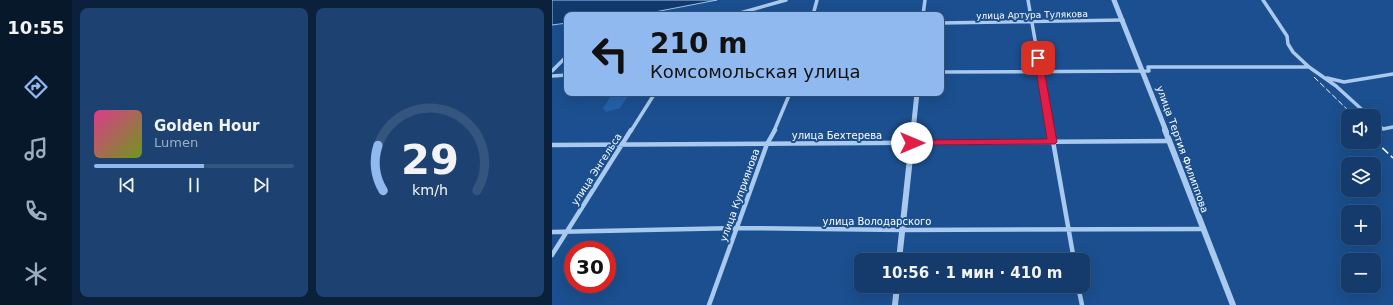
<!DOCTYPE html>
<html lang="ru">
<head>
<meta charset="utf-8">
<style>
	:root { --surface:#143b6b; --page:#1d4271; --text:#f1f3f6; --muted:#9dadc1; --line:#33557e; --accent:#90b9f0 }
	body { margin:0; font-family:"DejaVu Sans",sans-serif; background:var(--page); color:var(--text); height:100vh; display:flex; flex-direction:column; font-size:15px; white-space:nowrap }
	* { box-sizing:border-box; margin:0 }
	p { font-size:13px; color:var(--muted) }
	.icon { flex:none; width:22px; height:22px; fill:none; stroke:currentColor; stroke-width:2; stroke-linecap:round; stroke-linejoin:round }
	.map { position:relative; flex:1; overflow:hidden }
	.side { display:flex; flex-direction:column; gap:8px; padding:8px; background:#0b203b; width:480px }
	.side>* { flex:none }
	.guide { position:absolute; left:12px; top:12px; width:380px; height:84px; border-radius:8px; box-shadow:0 4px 16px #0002,0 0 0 1px var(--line); background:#90b9f0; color:#111; overflow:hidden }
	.buttons { position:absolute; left:789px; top:109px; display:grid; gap:8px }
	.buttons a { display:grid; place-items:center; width:40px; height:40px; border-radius:8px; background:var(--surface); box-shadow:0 4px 16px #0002,0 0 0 1px var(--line); font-size:20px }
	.speed { position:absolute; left:12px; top:241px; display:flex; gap:8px; font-size:20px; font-weight:700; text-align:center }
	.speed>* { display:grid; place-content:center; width:52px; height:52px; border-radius:50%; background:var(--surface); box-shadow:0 4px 16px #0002,0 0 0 1px var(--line); line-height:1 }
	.speed .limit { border:6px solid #d22; background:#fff; color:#111 }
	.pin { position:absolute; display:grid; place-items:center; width:34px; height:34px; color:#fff; margin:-17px; border-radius:8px; box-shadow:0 2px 6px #0006 }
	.me { position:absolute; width:44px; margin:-22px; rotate:90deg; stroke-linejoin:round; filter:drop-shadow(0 0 3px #0008) }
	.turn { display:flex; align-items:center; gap:14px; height:84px; padding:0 20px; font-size:18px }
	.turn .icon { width:52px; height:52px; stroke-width:2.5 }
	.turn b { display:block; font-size:28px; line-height:34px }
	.side .tile { flex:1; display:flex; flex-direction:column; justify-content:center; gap:6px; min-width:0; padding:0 14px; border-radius:8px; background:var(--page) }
	.side .dial { align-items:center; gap:0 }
	.dial svg { height:104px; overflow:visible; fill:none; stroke:var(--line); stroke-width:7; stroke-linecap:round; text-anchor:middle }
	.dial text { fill:var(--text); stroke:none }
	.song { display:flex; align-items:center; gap:12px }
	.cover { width:48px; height:48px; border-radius:6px; background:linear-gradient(135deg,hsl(330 70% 55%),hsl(80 70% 35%)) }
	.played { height:4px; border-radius:2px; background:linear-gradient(90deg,var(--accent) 55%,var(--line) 55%) }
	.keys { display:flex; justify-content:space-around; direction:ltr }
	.side .tiles { flex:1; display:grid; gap:8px; grid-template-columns:repeat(2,1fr) }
	.trip { position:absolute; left:302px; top:253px; width:236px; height:40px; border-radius:8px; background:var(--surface); box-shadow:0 4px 16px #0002,0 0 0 1px var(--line); font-weight:600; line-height:40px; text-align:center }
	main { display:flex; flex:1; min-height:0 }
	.tab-bar { display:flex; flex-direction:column; width:72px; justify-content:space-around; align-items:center; background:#08182b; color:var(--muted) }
	.tab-bar .icon { width:28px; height:28px }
	.tab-bar .active { color:var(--accent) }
	.tab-bar b { font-size:18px; color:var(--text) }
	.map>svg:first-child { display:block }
	.green { fill:#2461a8 }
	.water { fill:#123a6d; stroke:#9cc4f0 }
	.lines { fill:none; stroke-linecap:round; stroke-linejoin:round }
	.minor-far1 { stroke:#a9c9ee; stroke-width:3.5 }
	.minor { stroke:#a9c9ee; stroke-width:4.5 }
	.tertiary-far1 { stroke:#a9c9ee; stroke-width:5 }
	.tertiary { stroke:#a9c9ee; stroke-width:6 }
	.rail-far1 { stroke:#fff; stroke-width:1; stroke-dasharray:6 2.5; stroke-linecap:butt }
	.rail { stroke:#fff; stroke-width:1.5; stroke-dasharray:8 3.5; stroke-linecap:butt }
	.route { fill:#e11d48; stroke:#92132f }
	.labels { text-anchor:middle; stroke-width:4; stroke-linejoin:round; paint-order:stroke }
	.far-street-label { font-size:9px; fill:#fff; stroke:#1b4f8f }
	.street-label { font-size:10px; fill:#fff; stroke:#1b4f8f }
</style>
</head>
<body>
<main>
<nav class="tab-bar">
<b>10:55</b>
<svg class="icon active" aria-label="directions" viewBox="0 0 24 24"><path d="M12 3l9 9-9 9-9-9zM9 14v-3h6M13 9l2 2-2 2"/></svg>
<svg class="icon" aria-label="music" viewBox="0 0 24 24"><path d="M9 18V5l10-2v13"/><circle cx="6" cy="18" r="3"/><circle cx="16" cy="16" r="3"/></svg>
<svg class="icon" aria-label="phone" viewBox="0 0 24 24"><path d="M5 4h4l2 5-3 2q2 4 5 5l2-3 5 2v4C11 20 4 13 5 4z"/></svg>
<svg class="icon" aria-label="climate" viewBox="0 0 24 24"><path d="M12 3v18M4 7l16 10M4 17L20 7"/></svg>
</nav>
<section class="side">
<div class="tiles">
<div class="tile">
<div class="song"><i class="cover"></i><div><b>Golden Hour</b><p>Lumen</p></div></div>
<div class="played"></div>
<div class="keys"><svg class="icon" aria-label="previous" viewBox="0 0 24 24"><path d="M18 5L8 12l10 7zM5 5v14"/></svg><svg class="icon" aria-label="pause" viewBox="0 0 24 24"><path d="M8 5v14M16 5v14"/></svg><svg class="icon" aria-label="next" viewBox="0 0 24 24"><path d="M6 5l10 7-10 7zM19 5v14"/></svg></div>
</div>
<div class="tile dial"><svg viewBox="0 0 100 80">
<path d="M14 69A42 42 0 1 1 86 69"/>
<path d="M14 69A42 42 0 0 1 10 34" stroke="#90b9f0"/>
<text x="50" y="56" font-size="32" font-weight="700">29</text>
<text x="50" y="72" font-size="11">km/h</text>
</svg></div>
</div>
</section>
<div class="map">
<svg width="841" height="305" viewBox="0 0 841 305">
	<rect width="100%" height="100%" fill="#1b4f8f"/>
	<path class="green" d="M 61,93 L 78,93 L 68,108 L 54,112 L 51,108 Z"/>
	<path class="water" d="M 0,0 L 165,0 L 87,15 L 15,15 L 15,23 L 0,25 Z"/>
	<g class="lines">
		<path class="minor-far1" d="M 476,0 L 499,131
			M 181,15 L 234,0
			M 261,15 L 265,0
			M 371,15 L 373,0
			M 389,23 L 571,20
			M 757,67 L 784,86 L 817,116
			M 0,71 L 15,56
			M 389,72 L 597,71 L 596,67 L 757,67 L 741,52 L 736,44 L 735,36 L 711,0
			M 0,76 L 15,75
			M 775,78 L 792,82 L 841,74
			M 822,121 L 831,129 L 841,127
			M 79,131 L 103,93
			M 222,131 L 238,93"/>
		<path class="minor" d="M 499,130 L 522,260
			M 0,145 L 618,141
			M 0,232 L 186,228 L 350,230 L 650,229
			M 0,255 L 79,130
			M 526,286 L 530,305
			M 157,305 L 215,144 L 223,130"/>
		<path class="tertiary-far1" d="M 562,0 L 614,131
			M 361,131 L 365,93"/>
		<path class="tertiary" d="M 613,130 L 681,305
			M 347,260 L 361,130
			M 343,305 L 345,286"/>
		<path class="rail-far1" d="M 762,77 L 802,116"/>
		<path class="rail" d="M 822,140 L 841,158"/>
	</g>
	<path class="route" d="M 486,56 L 490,58 L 505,142 L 503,144 L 356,145 L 356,141 L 360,140 L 495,139 L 482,58 Z"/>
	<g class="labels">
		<g class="far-street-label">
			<text transform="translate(480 15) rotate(-1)" y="3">улица Артура Тулякова</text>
		</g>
		<g class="street-label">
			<text x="285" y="139">улица Бехтерева</text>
			<text transform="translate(631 149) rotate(70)" y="4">улица Тертия Филиппова</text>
			<text transform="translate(44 169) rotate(-57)" y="4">улица Энгельса</text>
			<text transform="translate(187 195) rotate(-70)" y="4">улица Куприянова</text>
			<text x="325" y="225">улица Володарского</text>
		</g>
	</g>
</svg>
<div class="buttons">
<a><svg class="icon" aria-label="sound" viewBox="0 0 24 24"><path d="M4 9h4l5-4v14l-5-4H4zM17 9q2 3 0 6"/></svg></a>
<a><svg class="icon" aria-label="layers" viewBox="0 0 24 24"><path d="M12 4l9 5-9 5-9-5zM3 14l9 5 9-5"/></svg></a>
<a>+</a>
<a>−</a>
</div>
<div class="speed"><div class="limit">30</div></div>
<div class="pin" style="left:486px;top:58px;background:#d93025"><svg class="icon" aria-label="arrive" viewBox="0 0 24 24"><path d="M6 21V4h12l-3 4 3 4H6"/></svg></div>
<svg class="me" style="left:360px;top:143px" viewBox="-20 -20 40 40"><circle r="19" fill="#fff"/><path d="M0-13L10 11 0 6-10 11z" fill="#e11d48"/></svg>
<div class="trip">10:56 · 1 мин · 410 m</div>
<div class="guide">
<div class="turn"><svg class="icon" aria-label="left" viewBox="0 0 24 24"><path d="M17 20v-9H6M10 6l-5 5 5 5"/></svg><div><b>210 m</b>Комсомольская улица</div></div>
</div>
</div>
</main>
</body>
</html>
